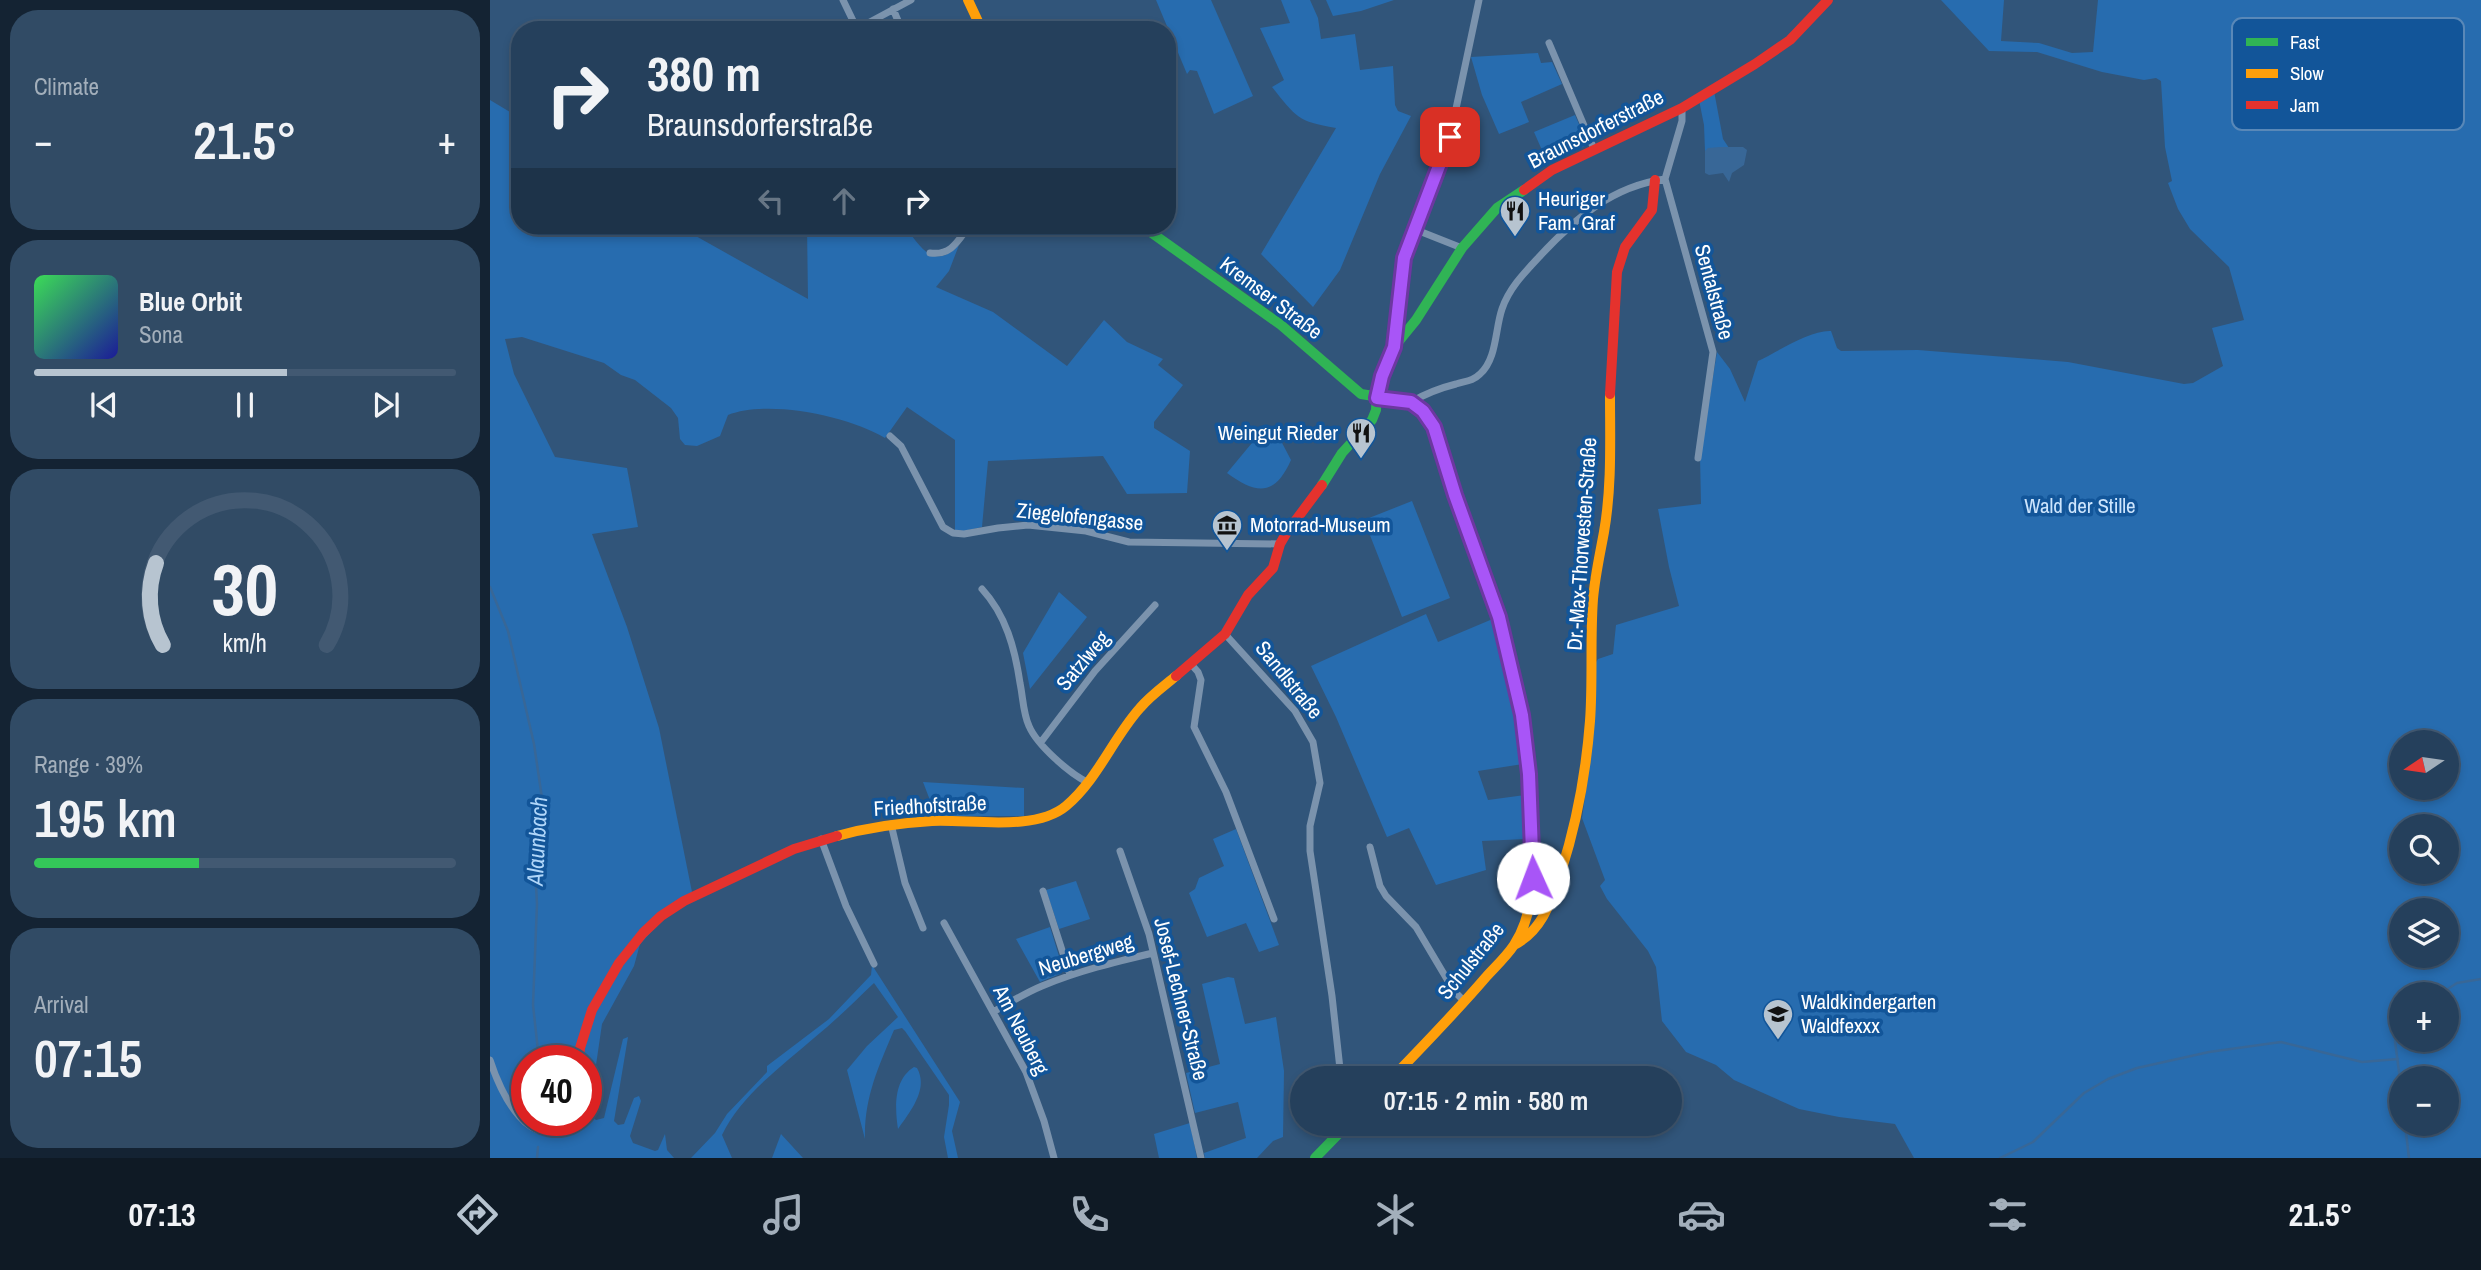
<!DOCTYPE html>
<html lang="en">
<head>
<meta charset="utf-8">
<style>
	:root { --surface:#25405c; --page:#314b65; --text:#f1f3f6; --muted:#a3afbb; --line:#425972; --accent:#b7c4d0 }
	body { margin:0; font-family:"Archivo Narrow",sans-serif; background:var(--page); color:var(--text); height:100vh; display:flex; flex-direction:column; font-size:26px; white-space:nowrap }
	* { box-sizing:border-box; margin:0 }
	p { font-size:23px; color:var(--muted) }
	.icon { flex:none; width:38px; height:38px; fill:none; stroke:currentColor; stroke-width:2; stroke-linecap:round; stroke-linejoin:round }
	.map { position:relative; flex:1; overflow:hidden }
	.sheet { display:flex; flex-direction:column; gap:10px; padding:10px; background:#142333; width:490px }
	.sheet>* { flex:none }
	.hud { position:absolute; left:21px; top:21px; width:665px; height:214px; border-radius:28px; box-shadow:0 4px 10px #0003,0 0 0 2px var(--line); background:#25405c; color:var(--text); overflow:hidden }
	.needle { width:46px; rotate:257deg }
	.controls { position:absolute; left:1899px; top:730px; display:grid; gap:14px }
	.controls a { display:grid; place-items:center; width:70px; height:70px; border-radius:50%; background:var(--surface); box-shadow:0 4px 10px #0003,0 0 0 2px var(--line); font-size:35px }
	.speed { position:absolute; left:21px; top:1045px; display:flex; gap:14px; font-size:35px; font-weight:700; text-align:center }
	.speed>* { display:grid; place-content:center; width:91px; height:91px; border-radius:50%; background:var(--surface); box-shadow:0 4px 10px #0003,0 0 0 2px var(--line); line-height:1 }
	.speed .limit { border:10px solid #d22; background:#fff; color:#111 }
	.pin { position:absolute; display:grid; place-items:center; width:60px; height:60px; color:#fff; margin:-30px; border-radius:14px; box-shadow:0 4px 10px #0006 }
	.me { position:absolute; width:77px; margin:-38px; rotate:358deg; stroke-linejoin:round; filter:drop-shadow(0 0 5px #0008) }
	.turn { display:flex; align-items:center; gap:24px; height:147px; padding:0 21px; font-size:32px }
	.turn .icon { width:91px; height:91px; stroke-width:2.5 }
	.turn b { display:block; font-size:49px; line-height:60px }
	.lanes { display:flex; align-items:center; height:66px; padding:0 21px; background:#0003; justify-content:center; gap:35px; direction:ltr }
	.lanes .off { opacity:.35 }
	.big { font-size:52px; font-weight:600; line-height:1.1 }
	.sheet .tile { flex:1; display:flex; flex-direction:column; justify-content:center; gap:10px; min-width:0; padding:0 24px; border-radius:28px; background:var(--page) }
	.sheet .dial { align-items:center; gap:0 }
	.dial svg { height:182px; overflow:visible; fill:none; stroke:var(--line); stroke-width:7; stroke-linecap:round; text-anchor:middle }
	.dial text { fill:var(--text); stroke:none }
	.song { display:flex; align-items:center; gap:21px }
	.cover { width:84px; height:84px; border-radius:10px; background:linear-gradient(135deg,hsl(130 70% 55%),hsl(240 70% 35%)) }
	.played { height:7px; border-radius:4px; background:linear-gradient(90deg,var(--accent) 60%,var(--line) 60%) }
	.keys { display:flex; justify-content:space-around; direction:ltr }
	.heat { display:flex; justify-content:space-between; align-items:center; font-size:38px; direction:ltr }
	.charge { height:10px; border-radius:5px; background:linear-gradient(90deg,#34c759 39%,var(--line) 0) }
	.trip { position:absolute; left:800px; top:1066px; width:392px; height:70px; border-radius:35px; background:var(--surface); box-shadow:0 4px 10px #0003,0 0 0 2px var(--line); font-weight:600; line-height:70px; text-align:center }
	.tabs { display:flex; height:112px; justify-content:space-around; align-items:center; background:#0f1a25; color:var(--muted) }
	.tabs .icon { width:49px; height:49px }
	.tabs .active { color:var(--accent) }
	.tabs b { font-size:32px; color:var(--text) }
	main { display:flex; flex:1; min-height:0 }
	.map>svg:first-child { display:block }
	.green { fill:#276caf; fill-rule:evenodd }
	.water { fill:#386797 }
	.lines { fill:none; stroke-linecap:round; stroke-linejoin:round }
	.stream { stroke:#386797; stroke-width:2.5 }
	.street { stroke:#7b93ad; stroke-width:7 }
	.fast { stroke:#30b455; stroke-width:10 }
	.slow { stroke:#ff9f0a; stroke-width:10 }
	.jam { stroke:#e5322d; stroke-width:10 }
	.route-casing { stroke:#6d37a1; stroke-width:18 }
	.route { stroke:#a855f7; stroke-width:12 }
	.labels { text-anchor:middle; stroke-width:7; stroke-linejoin:round; paint-order:stroke }
	.street-label { font-size:21px; fill:#fff; stroke:#125599 }
	.poi-label { font-size:21px; fill:#fff; stroke:#125599; text-anchor:start }
	.park-label { font-size:21px; fill:#cde5fd; stroke:#125599 }
	.water-label { font-size:23px; font-style:italic; fill:#b1d7fa; stroke:#125599 }
	.key { fill:#125599; stroke:#5988b8; stroke-width:2 }
	.key-label { font-size:19px; fill:#fff }
</style>
</head>
<body>
<main>
<section class="sheet">
<div class="tile"><p>Climate</p>
<div class="heat"><a>−</a><b class="big">21.5°</b><a>+</a></div>
</div>
<div class="tile">
<div class="song"><i class="cover"></i><div><b>Blue Orbit</b><p>Sona</p></div></div>
<div class="played"></div>
<div class="keys"><svg class="icon" aria-label="previous" viewBox="0 0 24 24"><path d="M18 5L8 12l10 7zM5 5v14"/></svg><svg class="icon" aria-label="pause" viewBox="0 0 24 24"><path d="M8 5v14M16 5v14"/></svg><svg class="icon" aria-label="next" viewBox="0 0 24 24"><path d="M6 5l10 7-10 7zM19 5v14"/></svg></div>
</div>
<div class="tile dial"><svg viewBox="0 0 100 80">
<path d="M14 69A42 42 0 1 1 86 69"/>
<path d="M14 69A42 42 0 0 1 11 33" stroke="#b7c4d0"/>
<text x="50" y="56" font-size="32" font-weight="700">30</text>
<text x="50" y="72" font-size="11">km/h</text>
</svg></div>
<div class="tile"><p>Range · 39%</p><b class="big">195 km</b><div class="charge"></div></div>
<div class="tile"><p>Arrival</p><b class="big">07:15</b></div>
</section>
<div class="map">
<svg width="1991" height="1158" viewBox="0 0 1991 1158">
	<rect width="100%" height="100%" fill="#31557a"/>
	<path class="green" d="M 666,0 L 721,0 L 763,96 L 724,114 L 707,71 L 700,70 L 697,74 Z
		M 791,0 L 820,0 L 828,18 L 831,39 L 865,34 L 870,70 L 903,66 L 905,105 L 908,111 L 921,116 L 890,174 L 850,270 L 823,307 L 771,254 L 846,128 C 807,121 807,118 782,87 L 794,80 L 770,28 L 800,23 Z
		M 836,0 L 904,0 L 871,11 L 843,16 Z
		M 1451,0 L 1514,0 L 1511,41 L 1549,43 L 1582,53 L 1603,52 L 1608,0 L 1991,0 L 1991,1158 L 1424,1158 L 1405,1124 L 1349,1117 L 1309,1109 L 1244,1080 L 1226,1065 L 1196,1052 L 1172,1021 L 1166,967 L 1158,951 L 1117,899 L 1110,886 L 1115,880 L 1092,818 L 1097,783 L 1105,664 L 1108,659 L 1123,654 L 1126,625 L 1189,606 L 1179,567 L 1168,509 L 1211,504 L 1210,457 L 1227,352 L 1240,369 L 1255,402 L 1268,361 C 1287,352 1320,330 1341,331 L 1347,348 L 1351,351 L 1428,350 L 1578,362 L 1694,384 L 1703,383 L 1733,366 L 1722,328 L 1754,320 L 1739,267 L 1700,229 L 1688,209 L 1678,183 L 1682,181 L 1675,147 L 1671,81 L 1666,78 L 1654,80 L 1612,72 L 1547,52 L 1499,51 ZM 1911,742 L 1956,742 L 1956,788 L 1911,788 ZM 1911,826 L 1956,826 L 1956,872 L 1911,872 ZM 1911,910 L 1956,910 L 1956,956 L 1911,956 ZM 1911,994 L 1956,994 L 1956,1040 L 1911,1040 ZM 1911,1078 L 1956,1078 L 1956,1124 L 1911,1124 Z
		M 1048,53 L 1051,63 L 1062,62 L 1072,84 L 1031,102 L 1039,122 L 1009,134 L 992,95 L 981,57 Z
		M 1224,91 L 1233,139 L 1239,148 L 1215,151 L 1214,125 L 1209,100 Z
		M 0,100 L 30,118 L 30,226 L 188,226 L 318,299 L 317,226 L 415,226 C 430,247 444,271 469,245 L 459,271 L 446,287 L 503,312 L 577,366 L 614,320 L 637,342 L 673,359 L 668,365 L 693,385 L 664,422 L 664,428 L 700,451 L 697,493 L 637,494 L 613,456 L 498,461 L 492,527 L 474,531 L 465,530 L 465,440 L 417,407 L 395,438 C 359,416 278,399 238,415 L 230,436 L 207,446 L 195,445 L 190,439 L 188,418 L 181,408 L 145,380 L 131,375 L 114,363 L 32,337 L 15,339 L 24,374 L 65,457 L 137,468 L 148,527 L 102,534 L 137,627 L 169,728 L 202,892 L 193,898 L 150,944 L 144,966 L 112,1024 L 99,1113 L 106,1120 L 114,1118 L 133,1039 L 138,1037 L 124,1121 L 128,1125 L 134,1124 L 144,1098 L 149,1096 L 151,1101 L 140,1136 L 143,1143 L 165,1151 L 168,1150 L 175,1134 L 177,1150 L 184,1158 L 0,1158 ZM 37,1060 L 96,1060 L 96,1120 L 37,1120 Z
		M 1085,115 L 1097,142 L 1095,146 L 1058,164 L 1044,132 Z
		M 776,426 L 790,439 L 801,460 C 785,496 767,495 737,473 Z
		M 922,501 L 960,598 L 912,617 L 874,520 Z
		M 569,592 L 597,617 L 540,689 L 533,653 Z
		M 936,614 L 948,642 L 1005,618 L 1029,716 L 1033,764 L 988,771 L 998,800 L 1035,795 L 1037,839 L 992,841 L 996,870 L 946,885 L 919,828 L 897,837 L 846,717 L 821,666 Z
		M 433,782 L 534,788 L 534,816 L 446,816 Z
		M 746,829 L 789,945 L 769,952 L 756,923 L 717,937 L 699,893 L 705,889 L 709,878 L 734,866 L 723,839 Z
		M 586,881 L 600,919 L 569,929 L 556,890 Z
		M 560,927 L 573,969 L 570,974 L 550,982 L 526,939 Z
		M 382,965 L 470,1102 L 462,1131 L 468,1158 L 458,1158 L 454,1137 L 459,1105 L 459,1095 L 415,1031 L 412,1028 L 404,1030 C 388,1068 374,1098 375,1139 L 357,1070 L 377,1046 L 408,1017 L 384,983 C 364,1002 345,1021 324,1038 C 291,1067 251,1095 232,1135 L 242,1158 L 201,1158 L 225,1133 L 237,1114 L 277,1072 L 277,1066 L 339,1019 L 381,975 Z
		M 738,977 L 744,978 L 755,1024 L 786,1017 L 794,1071 L 793,1137 L 783,1141 L 767,1158 L 715,1158 L 714,1153 L 756,1138 L 748,1102 L 705,1113 L 696,1073 L 730,1064 L 712,984 Z
		M 424,1067 L 427,1068 C 439,1089 420,1112 408,1129 C 405,1109 403,1080 424,1067 Z
		M 700,1123 L 707,1158 L 669,1158 L 664,1134 Z
		M 291,1134 L 313,1158 L 282,1158 Z"/>
	<path class="water" d="M 1230,147 L 1253,147 L 1257,150 L 1254,165 L 1242,173 L 1239,182 L 1233,173 L 1219,175 L 1215,173 L 1215,151 L 1218,148 Z"/>
	<g class="lines">
		<path class="stream" d="M 0,587 L 18,631 L 44,744 L 52,798 L 44,848 L 47,904 L 43,1005 L 49,1060
			M 1950,994 L 1967,983 L 1991,979
			M 1911,1024 L 1905,1041 L 1911,1087
			M 49,1121 L 49,1120
			M 1915,1124 L 1919,1158
			M 47,1158 L 48,1147
			M 1510,1158 L 1543,1142 L 1594,1093 L 1618,1079 L 1647,1068 L 1719,1052 L 1791,1042 L 1872,1062 L 1908,1059"/>
		<path class="street" d="M 353,0 L 367,29
			M 403,9 L 412,30
			M 365,30 L 421,0
			M 1059,43 L 1104,149
			M 1192,108 L 1192,121 L 1175,179 L 1223,352 L 1208,458
			M 924,229 L 972,248
			M 440,253 C 461,256 468,241 479,226
			M 904,346 L 914,258 L 960,137 L 989,0
			M 921,402 C 935,394 950,388 966,384 C 976,381 983,381 990,374 C 1007,359 1005,329 1012,309 C 1019,288 1035,272 1050,256 C 1084,219 1123,186 1175,179
			M 400,436 L 411,446 L 453,527 L 463,533 L 474,534 L 508,528 L 538,525 L 596,531 L 639,542 L 790,544
			M 492,589 C 516,615 525,649 530,683 C 533,697 533,713 539,726 C 547,745 579,773 597,782
			M 735,634 L 805,711 L 823,742 L 830,783 L 820,826 L 820,851 L 842,996 L 851,1078
			M 700,663 L 708,672 L 711,680 L 704,727 L 736,792 L 784,919
			M 551,742 L 605,671 L 665,605
			M 401,824 L 415,883 L 433,928
			M 331,839 L 356,906 L 384,964
			M 880,847 L 890,886 L 896,896 L 926,927 L 964,991 L 975,1002
			M 630,851 L 659,934 L 711,1158
			M 553,891 L 580,975
			M 454,923 L 536,1072 L 554,1121 L 564,1158
			M 503,1012 C 519,1003 535,993 552,986 C 588,971 625,962 663,953
			M 0,1060 C 10,1092 41,1158 80,1120"/>
		<path class="fast" d="M 652,226 L 791,325 L 871,394 L 921,402 L 933,411 L 944,427 L 965,495 L 1000,592
			M 832,485 L 852,453 L 882,420 L 886,410 L 887,391 L 904,347 L 926,320 L 972,248 L 1007,208 L 1034,190
			M 825,1158 L 858,1124"/>
		<path class="slow" d="M 478,0 L 492,30
			M 347,836 C 379,827 409,823 442,821 C 480,819 545,832 576,806 C 608,779 623,738 650,708 C 660,696 674,686 686,676
			M 1024,945 C 1053,930 1061,901 1071,872 C 1087,822 1096,773 1100,721 C 1103,681 1100,640 1103,599 C 1105,576 1110,554 1114,532 C 1122,486 1120,440 1120,394
			M 902,1078 C 934,1045 966,1012 996,977 C 1005,967 1016,957 1024,945 C 1047,910 1043,866 1041,826 C 1038,747 1027,667 1000,592"/>
		<path class="jam" d="M 1034,190 L 1062,170 L 1192,108 L 1265,64 L 1300,40 L 1338,0
			M 1120,394 L 1127,272 L 1135,247 L 1162,210 L 1165,180
			M 686,676 L 735,634 L 758,595 L 783,568 L 790,544 L 797,532 L 832,485
			M 89,1060 L 90,1048 L 102,1010 L 129,963 L 153,933 L 171,916 L 194,901 L 304,849 L 347,836"/>
	</g>
	<g class="lines">
		<g class="route-casing">
			<path id="route" d="M 960,137 L 914,258 L 904,347 L 892,376 L 887,398 L 921,402 L 933,411 L 944,427 L 965,495 L 1009,617 L 1032,715 L 1039,774 L 1043,878"/>
		</g>
		<use href="#route" class="route"/>
	</g>
	<defs>
		<g id="restaurant-pin" transform="scale(1.575)"><path d="M0 17L-7.5 6A9.5 9.5 0 1 1 7.5 6Z" fill="#b7c4d0" stroke="#125599"/><path d="M-5-6h1v4h1v-4h1v4h1v-4h1v5L-1.5 .5V6h-2V.5L-5-1ZM5-6V6H3V1.5H1.5Q1.5-4 5-6Z" fill="#111"/></g>
		<g id="museum-pin" transform="scale(1.575)"><path d="M0 17L-7.5 6A9.5 9.5 0 1 1 7.5 6Z" fill="#b7c4d0" stroke="#125599"/><path d="M0-6L6-3V-2H-6V-3ZM-5-1h2V3h-2ZM-1-1h2V3h-2ZM3-1h2V3H3ZM-6 4H6V6H-6Z" fill="#111"/></g>
		<g id="school-pin" transform="scale(1.575)"><path d="M0 17L-7.5 6A9.5 9.5 0 1 1 7.5 6Z" fill="#b7c4d0" stroke="#125599"/><path d="M0-5L7-2L0 1L-7-2ZM-4 1L0 2.5L4 1V4Q0 6-4 4Z" fill="#111"/></g>
	</defs>
	<g fill-rule="evenodd">
		<use href="#restaurant-pin" x="1025" y="211"/>
		<use href="#restaurant-pin" x="871" y="433"/>
		<use href="#museum-pin" x="737" y="525"/>
		<use href="#school-pin" x="1288" y="1014"/>
	</g>
	<g class="labels">
		<g class="street-label">
			<text transform="translate(1106 129) rotate(-27)" y="7">Braunsdorferstraße</text>
			<text transform="translate(1224 292) rotate(75)" y="7">Sentalstraße</text>
			<text transform="translate(781 298) rotate(37)" y="7">Kremser Straße</text>
			<text transform="translate(590 517) rotate(6)" y="7">Ziegelofengasse</text>
			<text transform="translate(1092 544) rotate(-86)" y="7">Dr.-Max-Thorwesten-Straße</text>
			<text transform="translate(593 661) rotate(-50)" y="7">Satzlweg</text>
			<text transform="translate(799 680) rotate(51)" y="7">Sandlstraße</text>
			<text transform="translate(440 806) rotate(-3)" y="7">Friedhofstraße</text>
			<text transform="translate(596 955) rotate(-17)" y="7">Neubergweg</text>
			<text transform="translate(981 961) rotate(-51)" y="7">Schulstraße</text>
			<text transform="translate(691 999) rotate(76)" y="7">Josef-Lechner-Straße</text>
			<text transform="translate(531 1030) rotate(63)" y="7">Am Neuberg</text>
		</g>
		<g class="poi-label">
			<text x="1048" y="206">Heuriger<tspan x="1048" dy="24">Fam. Graf</tspan></text>
			<text x="848" y="440" text-anchor="end">Weingut Rieder</text>
			<text x="760" y="532">Motorrad-Museum</text>
			<text x="1311" y="1009">Waldkindergarten<tspan x="1311" dy="24">Waldfexxx</tspan></text>
		</g>
		<g class="park-label">
			<text x="1590" y="513">Wald der Stille</text>
		</g>
		<g class="water-label">
			<text transform="translate(47 841) rotate(-87)" y="8">Alaunbach</text>
		</g>
	</g>
	<rect x="1742" y="18" width="232" height="112" rx="10" class="key"/>
	<rect x="1756" y="38" width="32" height="8" fill="#30b455"/>
	<rect x="1756" y="69" width="32" height="9" fill="#ff9f0a"/>
	<rect x="1756" y="101" width="32" height="8" fill="#e5322d"/>
	<g class="key-label">
		<text x="1800" y="49">Fast</text>
		<text x="1800" y="80">Slow</text>
		<text x="1800" y="112">Jam</text>
	</g>
</svg>
<div class="controls">
<a><svg class="needle" viewBox="-14 -14 28 28"><path d="M0-13l5 13h-10z" fill="#e53935"/><path d="M0 13l5-13h-10z" fill="#a3afbb"/></svg></a>
<a><svg class="icon" aria-label="search" viewBox="0 0 24 24"><circle cx="10" cy="10" r="6"/><path d="M15 15l6 6"/></svg></a>
<a><svg class="icon" aria-label="layers" viewBox="0 0 24 24"><path d="M12 4l9 5-9 5-9-5zM3 14l9 5 9-5"/></svg></a>
<a>+</a>
<a>−</a>
</div>
<div class="speed"><div class="limit">40</div></div>
<div class="pin" style="left:960px;top:137px;background:#d93025"><svg class="icon" aria-label="arrive" viewBox="0 0 24 24"><path d="M6 21V4h12l-3 4 3 4H6"/></svg></div>
<svg class="me" style="left:1043px;top:878px" viewBox="-20 -20 40 40"><circle r="19" fill="#fff"/><path d="M0-13L10 11 0 6-10 11z" fill="#a855f7"/></svg>
<div class="trip">07:15 · 2 min · 580 m</div>
<div class="hud">
<div class="turn"><svg class="icon" aria-label="right" viewBox="0 0 24 24"><path d="M7 20v-9h11M14 6l5 5-5 5"/></svg><div><b>380 m</b>Braunsdorferstraße</div></div>
<div class="lanes"><svg class="icon off" aria-label="left" viewBox="0 0 24 24"><path d="M17 20v-9H6M10 6l-5 5 5 5"/></svg><svg class="icon off" aria-label="ahead" viewBox="0 0 24 24"><path d="M12 20V5M6 11l6-6 6 6"/></svg><svg class="icon" aria-label="right" viewBox="0 0 24 24"><path d="M7 20v-9h11M14 6l5 5-5 5"/></svg></div>
</div>
</div>
</main>
<nav class="tabs">
<b>07:13</b>
<svg class="icon active" aria-label="directions" viewBox="0 0 24 24"><path d="M12 3l9 9-9 9-9-9zM9 14v-3h6M13 9l2 2-2 2"/></svg>
<svg class="icon" aria-label="music" viewBox="0 0 24 24"><path d="M9 18V5l10-2v13"/><circle cx="6" cy="18" r="3"/><circle cx="16" cy="16" r="3"/></svg>
<svg class="icon" aria-label="phone" viewBox="0 0 24 24"><path d="M5 4h4l2 5-3 2q2 4 5 5l2-3 5 2v4C11 20 4 13 5 4z"/></svg>
<svg class="icon" aria-label="climate" viewBox="0 0 24 24"><path d="M12 3v18M4 7l16 10M4 17L20 7"/></svg>
<svg class="icon" aria-label="car" viewBox="0 0 24 24"><path d="M5 17H2v-5l4-1 3-4h7l3 4 3 1v5h-3M9 17h6M6 11h13"/><circle cx="7" cy="17" r="2"/><circle cx="17" cy="17" r="2"/></svg>
<svg class="icon" aria-label="filters" viewBox="0 0 24 24"><path d="M4 7h16M4 17h16"/><circle cx="9" cy="7" r="2"/><circle cx="15" cy="17" r="2"/></svg>
<b>21.5°</b>
</nav>
</body>
</html>
